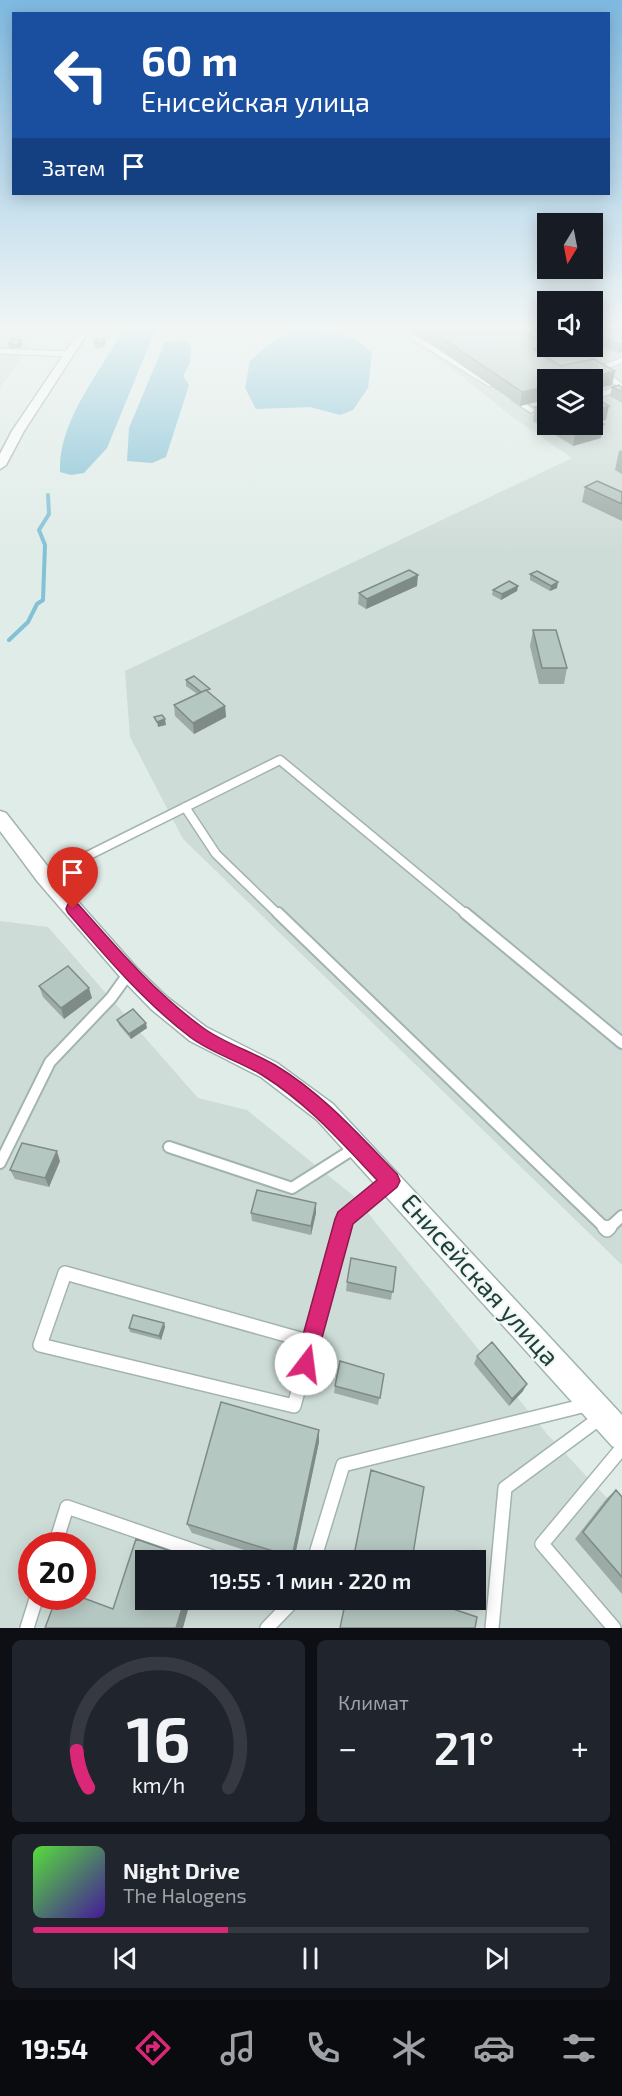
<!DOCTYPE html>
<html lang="ru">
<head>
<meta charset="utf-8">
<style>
	:root { --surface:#171b24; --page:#20242c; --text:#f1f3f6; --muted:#9ea1a6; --line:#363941; --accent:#db2777 }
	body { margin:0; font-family:"Exo 2",sans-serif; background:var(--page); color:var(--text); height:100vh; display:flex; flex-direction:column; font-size:22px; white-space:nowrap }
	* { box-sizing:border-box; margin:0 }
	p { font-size:20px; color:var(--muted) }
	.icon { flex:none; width:33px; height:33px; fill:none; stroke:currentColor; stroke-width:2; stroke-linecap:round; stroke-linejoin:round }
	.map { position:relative; height:1628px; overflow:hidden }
	.drawer { display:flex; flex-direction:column; gap:12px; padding:12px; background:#0d0f14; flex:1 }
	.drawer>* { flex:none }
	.banner { position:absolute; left:12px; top:12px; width:598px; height:183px; border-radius:0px; box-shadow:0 3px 15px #0003; background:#1a4fa0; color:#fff; overflow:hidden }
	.needle { width:39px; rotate:190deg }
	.fabs { position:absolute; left:537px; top:213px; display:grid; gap:12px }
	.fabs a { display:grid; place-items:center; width:66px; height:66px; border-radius:0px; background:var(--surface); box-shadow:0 3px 15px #0003; font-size:30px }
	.speed { position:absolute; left:18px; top:1532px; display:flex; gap:12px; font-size:30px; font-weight:700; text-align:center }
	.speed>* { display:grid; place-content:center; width:78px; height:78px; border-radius:50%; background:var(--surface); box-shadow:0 3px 15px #0003; line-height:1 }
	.speed .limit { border:9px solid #d22; background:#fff; color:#111 }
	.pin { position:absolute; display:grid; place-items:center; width:51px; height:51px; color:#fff; margin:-62px -26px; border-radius:50% 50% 50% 0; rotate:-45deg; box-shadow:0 0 6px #0007 }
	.pin .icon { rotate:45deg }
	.me { position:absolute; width:66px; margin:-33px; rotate:15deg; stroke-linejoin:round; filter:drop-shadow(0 0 4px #0008) }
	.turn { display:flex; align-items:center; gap:21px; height:126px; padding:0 30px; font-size:27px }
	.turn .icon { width:78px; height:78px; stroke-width:2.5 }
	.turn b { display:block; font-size:42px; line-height:51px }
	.then { display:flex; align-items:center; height:57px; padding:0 30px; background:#0003; gap:12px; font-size:22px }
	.big { font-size:45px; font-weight:600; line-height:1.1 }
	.drawer .card { flex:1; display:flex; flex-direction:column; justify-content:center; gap:9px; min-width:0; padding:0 21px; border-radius:9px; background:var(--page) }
	.drawer .dial { align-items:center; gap:0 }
	.dial svg { height:156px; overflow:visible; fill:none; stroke:var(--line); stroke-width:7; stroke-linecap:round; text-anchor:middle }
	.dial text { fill:var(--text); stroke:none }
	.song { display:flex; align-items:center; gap:18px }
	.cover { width:72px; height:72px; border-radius:9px; background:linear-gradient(135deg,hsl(110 70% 55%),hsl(260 70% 35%)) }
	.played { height:6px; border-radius:3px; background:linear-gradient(90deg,var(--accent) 35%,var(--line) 35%) }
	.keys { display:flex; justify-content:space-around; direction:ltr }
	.heat { display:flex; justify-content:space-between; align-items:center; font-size:33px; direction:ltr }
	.drawer .tiles { flex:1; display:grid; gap:12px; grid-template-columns:1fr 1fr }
	.card:last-child { grid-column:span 2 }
	.trip { position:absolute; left:135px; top:1550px; width:351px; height:60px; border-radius:0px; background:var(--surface); box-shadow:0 3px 15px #0003; font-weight:600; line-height:60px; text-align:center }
	.dock { display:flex; height:96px; justify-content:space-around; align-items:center; background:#090b0e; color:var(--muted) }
	.dock .icon { width:42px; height:42px }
	.dock .selected { color:var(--accent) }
	.dock b { font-size:27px; color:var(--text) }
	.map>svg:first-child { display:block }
	.built { fill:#cedcd7; fill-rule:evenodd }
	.water { fill:#83c1d6 }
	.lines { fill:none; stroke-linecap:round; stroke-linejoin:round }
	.stream { stroke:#83c1d6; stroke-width:4 }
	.service-far3-casing { stroke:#a2b4b0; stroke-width:7 }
	.service-far2-casing { stroke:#a2b4b0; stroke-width:11 }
	.service-far1-casing { stroke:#a2b4b0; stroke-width:14 }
	.service-casing { stroke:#a2b4b0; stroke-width:16 }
	.tertiary-casing { stroke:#a2b4b0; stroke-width:3 }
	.service-far3 { stroke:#fff; stroke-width:5 }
	.service-far2 { stroke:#fff; stroke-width:8 }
	.service-far1 { stroke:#fff; stroke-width:10 }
	.service { stroke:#fff; stroke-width:13 }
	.tertiary { fill:#fff; fill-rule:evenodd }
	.wall { fill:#9caba6 }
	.shaded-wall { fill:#7f8b87 }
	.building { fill:#b5c7c1; stroke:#7f8b87; stroke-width:1.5 }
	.route { fill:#db2777; stroke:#8e194d; stroke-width:1.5 }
	.labels { text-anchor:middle; stroke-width:4.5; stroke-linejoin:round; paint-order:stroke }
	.near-street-label { font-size:26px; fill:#1f3e39; stroke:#f0f8f5 }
</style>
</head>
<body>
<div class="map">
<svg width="622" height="1628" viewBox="0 0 622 1628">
	<rect width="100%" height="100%" fill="#e0ece8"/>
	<path class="built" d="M 0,326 L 39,326 L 39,332 L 0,388 Z
		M 391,326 L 547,326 L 548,346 L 592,346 L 593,326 L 622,326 L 622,1265 L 183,839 L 130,737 L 125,671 L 572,458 L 511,416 L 454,370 ZM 548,380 L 592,380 L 592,424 L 548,424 Z
		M 0,921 L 48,927 L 198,1098 L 247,1110 L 355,1197 L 547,1434 L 622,1514 L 622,1628 L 0,1628 ZM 32,1545 L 82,1545 L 82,1596 L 32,1596 ZM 146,1560 L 476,1560 L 476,1599 L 146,1599 Z"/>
	<path class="water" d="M 125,326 L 157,326 L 107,448 L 84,473 L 71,475 L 60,472 C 58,419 102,371 125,326 Z
		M 293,330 L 327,332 L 354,338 L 372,353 L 368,388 L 353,410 L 340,415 L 310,407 L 256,409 L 245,388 L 250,361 L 268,345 Z
		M 184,341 L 191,344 L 190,363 L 183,376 L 189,385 L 166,457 L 152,463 L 127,461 L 129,428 L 165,342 Z"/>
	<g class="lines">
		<path class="stream" d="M 9,640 L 28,622 L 37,604 L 43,600 L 45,545 L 39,530 L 49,514 L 48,495"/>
		<g class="service-far3-casing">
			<path id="service-far3" d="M 395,326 L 490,384
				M 519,342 L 529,326
				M 0,351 L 69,354
				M 622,360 L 600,369 L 622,387
				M 592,397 L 622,388
				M 514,399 L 531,410"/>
		</g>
		<g class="service-far2-casing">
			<path id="service-far2" d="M 185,807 L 216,854 L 279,915
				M 45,877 L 280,760 L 467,915"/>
		</g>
		<g class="service-far1-casing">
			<path id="service-far1" d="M 278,913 L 605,1228
				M 465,913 L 622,1043
				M 169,1147 L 292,1188 L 355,1148
				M 0,1163 L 50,1062 L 111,998 L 129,973
				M 342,1228 L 345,1219 L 388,1183
				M 609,1228 L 622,1216"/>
		</g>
		<g class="service-casing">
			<path id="service" d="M 604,1227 L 607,1230 L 610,1227
				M 311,1342 L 65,1273 L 40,1345 L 294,1406 L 343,1227
				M 55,1545 L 67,1507 L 221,1560
				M 314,1560 L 343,1465 L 586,1405
				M 27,1628 L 37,1596
				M 267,1628 L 295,1599
				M 492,1628 L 505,1488 L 600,1418
				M 614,1628 L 542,1544 L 622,1448"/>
		</g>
		<g class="tertiary-casing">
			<path id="tertiary" d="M 83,326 L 92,326 L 24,431 L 6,465 L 0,469 L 0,454 L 12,431 Z
				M 0,811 L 6,813 L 52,872 L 136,967 L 167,997 L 206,1027 L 277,1063 L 333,1104 L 622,1415 L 622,1450 L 612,1446 L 317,1120 L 261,1077 L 190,1041 L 151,1009 L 122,979 L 38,882 L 0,831 Z"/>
		</g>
		<use href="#service-far3" class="service-far3"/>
		<use href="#service-far2" class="service-far2"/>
		<use href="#service-far1" class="service-far1"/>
		<use href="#service" class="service"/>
		<use href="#tertiary" class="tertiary"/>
	</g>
	<path class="wall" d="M 405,326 L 495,326 L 507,333 L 547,346 L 546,357 L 560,366 L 615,371 L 612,385 L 592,389 L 592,380 L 548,380 L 548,399 L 520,406 Z
		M 539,326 L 548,326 L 548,329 Z
		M 592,326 L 622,326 L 622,351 L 618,353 L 592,343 Z
		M 105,339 L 105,344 L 102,348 L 95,348 L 94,343 Z
		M 9,344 L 22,345 L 18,349 L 9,349 Z
		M 612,387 L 622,387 L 622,403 L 610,396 Z
		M 592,396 L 606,420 L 600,422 L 601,438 L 573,446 L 533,421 L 535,407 L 548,404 L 548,424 L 592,424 Z
		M 622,450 L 622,474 L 615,470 L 619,451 Z
		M 585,487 L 622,492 L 622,521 L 582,502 Z
		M 530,574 L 557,588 L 550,591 L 530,580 Z
		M 417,586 L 366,609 L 358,604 L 359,593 Z
		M 518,586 L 517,591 L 501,600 L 492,595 L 493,590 Z
		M 533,630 L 567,668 L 564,684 L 539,684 L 530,646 Z
		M 186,680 L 211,694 L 225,706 L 226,717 L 194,734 L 175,716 L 174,705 L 197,694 L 186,686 Z
		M 39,986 L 92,998 L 64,1019 L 43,997 Z
		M 117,1020 L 147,1028 L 131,1039 L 119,1025 Z
		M 60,1161 L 49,1187 L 15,1179 L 10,1170 Z
		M 251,1213 L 316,1213 L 311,1235 L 252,1221 Z
		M 396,1267 L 391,1300 L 346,1291 L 347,1282 Z
		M 164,1323 L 165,1327 L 161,1340 L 130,1332 L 129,1328 Z
		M 477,1356 L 523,1391 L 509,1406 L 474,1364 Z
		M 384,1374 L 378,1405 L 334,1393 L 335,1386 Z
		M 319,1430 L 319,1442 L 294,1560 L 275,1560 L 192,1533 L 187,1524 Z
		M 616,1490 L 622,1497 L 622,1594 L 575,1539 L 607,1498 Z"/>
	<path class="shaded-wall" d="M 607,326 L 609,326 L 607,337 L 594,334 L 592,341 L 592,331 Z
		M 105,339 L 105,344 L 102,348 L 102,343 Z
		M 21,340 L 22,345 L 18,349 L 17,345 Z
		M 622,343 L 622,351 L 618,353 L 620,344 Z
		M 547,346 L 545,359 L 533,349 Z
		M 615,371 L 612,385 L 592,389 L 592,380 L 577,380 Z
		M 548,386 L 548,399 L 520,406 L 522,392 Z
		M 609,406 L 606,420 L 592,424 L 592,410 Z
		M 604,424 L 601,438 L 573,446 L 575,432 Z
		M 418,575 L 417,586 L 366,609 L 367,599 Z
		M 558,582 L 557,588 L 550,591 L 551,586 Z
		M 518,586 L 517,591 L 501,600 L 502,594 Z
		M 225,706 L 226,717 L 194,734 L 193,723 Z
		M 165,719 L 166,725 L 158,727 L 157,722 Z
		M 89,988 L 92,998 L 64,1019 L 61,1008 Z
		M 146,1023 L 147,1028 L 131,1039 L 129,1034 Z
		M 57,1151 L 60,1161 L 49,1187 L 45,1178 Z
		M 316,1203 L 316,1213 L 311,1235 L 311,1226 Z
		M 164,1323 L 165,1327 L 161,1340 L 159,1336 Z
		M 527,1384 L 523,1391 L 509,1406 L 512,1399 Z
		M 319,1430 L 319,1442 L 294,1560 L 292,1560 L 292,1557 Z
		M 185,1599 L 191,1599 L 183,1628 L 176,1628 Z"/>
	<path class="building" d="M 424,326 L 495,326 L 507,333 L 522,330 L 547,346 L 533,349 L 560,366 L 594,359 L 615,371 L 577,380 L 548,380 L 548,386 L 522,392 Z
		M 592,326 L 607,326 L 592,331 Z
		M 609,329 L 622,333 L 622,343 L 620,344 L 594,334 Z
		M 13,339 L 21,340 L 17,345 L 9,344 Z
		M 97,339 L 105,339 L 102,343 L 94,343 Z
		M 619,385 L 622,387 L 622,392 L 612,387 Z
		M 592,396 L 609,406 L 592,410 Z
		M 548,404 L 548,414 L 535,407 Z
		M 592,417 L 604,424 L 575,432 L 564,424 L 592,424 Z
		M 597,481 L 622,492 L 622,504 L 585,487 Z
		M 409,570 L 418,575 L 367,599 L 359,593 Z
		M 537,571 L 558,582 L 551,586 L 530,574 Z
		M 509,581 L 518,586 L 502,594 L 493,590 Z
		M 533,630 L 556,630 L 567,668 L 542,668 Z
		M 194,676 L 210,689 L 201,692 L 186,680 Z
		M 206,690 L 225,706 L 193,723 L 174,705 Z
		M 162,715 L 165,719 L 157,722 L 154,717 Z
		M 68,966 L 89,988 L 61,1008 L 39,986 Z
		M 133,1009 L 146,1023 L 129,1034 L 117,1020 Z
		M 22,1143 L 57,1151 L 45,1178 L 10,1170 Z
		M 257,1190 L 316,1203 L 311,1226 L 251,1213 Z
		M 351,1258 L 396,1267 L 393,1292 L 347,1282 Z
		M 133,1315 L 164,1323 L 159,1336 L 129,1328 Z
		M 492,1342 L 527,1384 L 512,1399 L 477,1356 Z
		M 340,1361 L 384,1374 L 380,1398 L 335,1386 Z
		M 221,1402 L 319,1430 L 292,1557 L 187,1524 Z
		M 371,1470 L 424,1487 L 412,1560 L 353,1560 Z
		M 616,1490 L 622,1497 L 622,1577 L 583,1532 Z
		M 136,1539 L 196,1560 L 146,1560 L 146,1599 L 185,1599 L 176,1628 L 45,1628 L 57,1596 L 78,1596 L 113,1609 Z
		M 346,1599 L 423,1599 L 477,1617 L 475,1628 L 340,1628 Z"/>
	<linearGradient id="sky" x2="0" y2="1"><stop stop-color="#7fb9e1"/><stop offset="0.59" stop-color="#f1f6f5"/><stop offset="1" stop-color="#f1f6f5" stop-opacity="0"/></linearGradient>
	<rect width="622" height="554" fill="url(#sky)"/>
	<path class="route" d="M 73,903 L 78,904 C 117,948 154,992 202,1027 C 223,1043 251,1051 275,1065 C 322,1093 359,1135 397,1174 L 400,1181 L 397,1187 L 353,1224 L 313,1371 L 306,1374 L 298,1371 L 295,1364 L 335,1219 L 338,1212 L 377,1180 C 341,1142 307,1103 262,1075 C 239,1061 211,1053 190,1037 C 143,1001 106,957 68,913 L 66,909 L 68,904 Z"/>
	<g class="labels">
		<g class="near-street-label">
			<text transform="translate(480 1280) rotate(48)" y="9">Енисейская улица</text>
		</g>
	</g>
</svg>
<div class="fabs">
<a><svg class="needle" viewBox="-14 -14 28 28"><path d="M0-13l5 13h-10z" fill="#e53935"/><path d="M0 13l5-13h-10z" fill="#9ea1a6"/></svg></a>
<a><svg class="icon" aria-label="sound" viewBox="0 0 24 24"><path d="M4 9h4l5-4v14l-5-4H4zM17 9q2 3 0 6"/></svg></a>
<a><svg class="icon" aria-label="layers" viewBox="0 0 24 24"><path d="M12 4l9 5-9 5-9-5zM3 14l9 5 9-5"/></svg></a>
</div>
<div class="speed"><div class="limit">20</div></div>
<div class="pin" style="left:73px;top:909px;background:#d93025"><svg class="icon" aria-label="arrive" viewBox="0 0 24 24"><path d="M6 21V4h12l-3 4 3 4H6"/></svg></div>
<svg class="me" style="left:306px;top:1364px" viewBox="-20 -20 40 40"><circle r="19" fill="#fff"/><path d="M0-13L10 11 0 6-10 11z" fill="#db2777"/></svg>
<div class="trip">19:55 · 1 мин · 220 m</div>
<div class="banner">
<div class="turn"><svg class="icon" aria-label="left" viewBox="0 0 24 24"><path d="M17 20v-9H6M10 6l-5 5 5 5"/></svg><div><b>60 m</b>Енисейская улица</div></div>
<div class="then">Затем<svg class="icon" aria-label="arrive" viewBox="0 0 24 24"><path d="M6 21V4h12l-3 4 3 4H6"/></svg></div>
</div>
</div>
<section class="drawer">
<div class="tiles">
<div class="card dial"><svg viewBox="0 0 100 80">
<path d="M14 69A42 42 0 1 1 86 69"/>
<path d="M14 69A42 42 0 0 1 8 50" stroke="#db2777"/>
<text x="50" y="56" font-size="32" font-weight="700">16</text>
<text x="50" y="72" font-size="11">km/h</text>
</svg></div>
<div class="card"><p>Климат</p>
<div class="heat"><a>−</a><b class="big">21°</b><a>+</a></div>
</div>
<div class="card">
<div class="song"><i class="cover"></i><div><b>Night Drive</b><p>The Halogens</p></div></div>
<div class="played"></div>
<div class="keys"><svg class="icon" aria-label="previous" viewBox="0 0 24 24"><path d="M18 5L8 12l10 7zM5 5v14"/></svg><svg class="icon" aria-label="pause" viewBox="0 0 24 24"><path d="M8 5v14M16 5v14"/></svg><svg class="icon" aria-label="next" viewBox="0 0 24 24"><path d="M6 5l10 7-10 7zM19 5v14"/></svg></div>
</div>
</div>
</section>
<nav class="dock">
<b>19:54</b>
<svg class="icon selected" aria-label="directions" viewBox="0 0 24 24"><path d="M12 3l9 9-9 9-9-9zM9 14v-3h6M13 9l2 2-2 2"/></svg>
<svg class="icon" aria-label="music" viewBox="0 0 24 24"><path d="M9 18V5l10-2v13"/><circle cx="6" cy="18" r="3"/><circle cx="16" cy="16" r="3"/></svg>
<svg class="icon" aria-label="phone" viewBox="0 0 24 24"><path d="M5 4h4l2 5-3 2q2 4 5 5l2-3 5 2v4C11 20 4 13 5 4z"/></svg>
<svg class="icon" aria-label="climate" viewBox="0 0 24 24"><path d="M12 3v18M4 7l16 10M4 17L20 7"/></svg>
<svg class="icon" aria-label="car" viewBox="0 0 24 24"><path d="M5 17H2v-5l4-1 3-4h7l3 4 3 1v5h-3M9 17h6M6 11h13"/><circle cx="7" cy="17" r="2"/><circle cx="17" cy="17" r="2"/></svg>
<svg class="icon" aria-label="filters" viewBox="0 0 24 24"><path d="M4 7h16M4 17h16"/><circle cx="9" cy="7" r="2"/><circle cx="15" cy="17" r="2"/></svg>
</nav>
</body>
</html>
